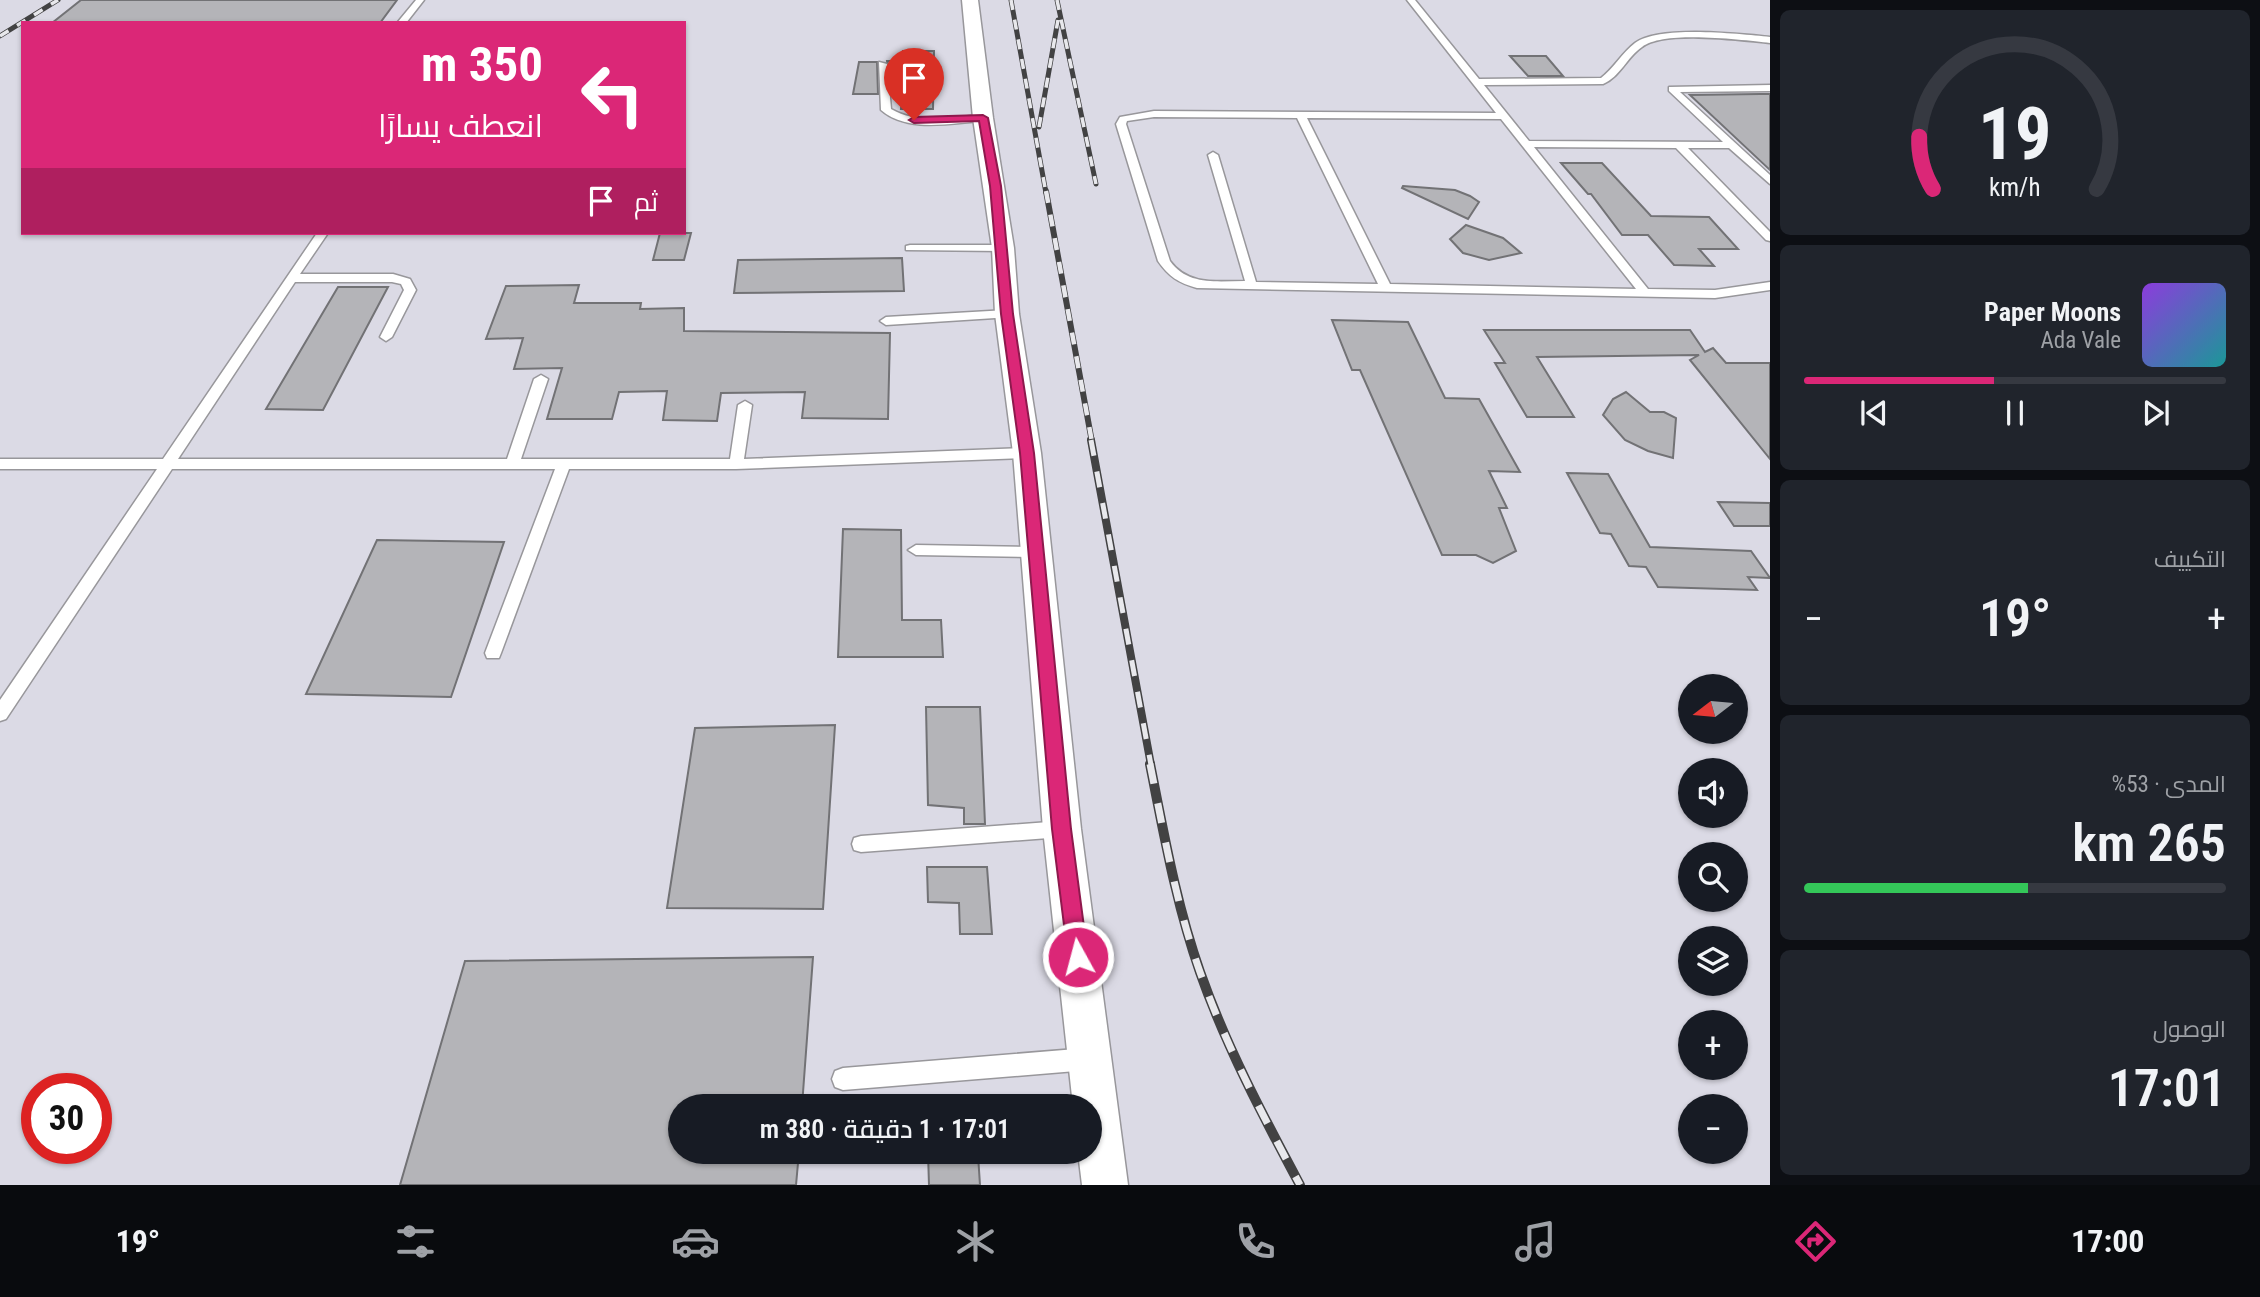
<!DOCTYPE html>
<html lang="ar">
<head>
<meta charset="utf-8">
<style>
	:root { --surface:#171b24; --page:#20242c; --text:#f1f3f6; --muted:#9ea1a6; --line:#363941; --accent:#db2777 }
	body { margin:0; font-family:"Roboto Condensed",Cairo,sans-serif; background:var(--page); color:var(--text); direction:rtl; height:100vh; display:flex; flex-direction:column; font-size:26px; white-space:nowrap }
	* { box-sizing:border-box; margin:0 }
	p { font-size:23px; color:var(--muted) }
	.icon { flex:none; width:38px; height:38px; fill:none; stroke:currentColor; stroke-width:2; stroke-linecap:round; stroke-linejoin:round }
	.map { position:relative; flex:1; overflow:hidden; direction:ltr }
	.details { display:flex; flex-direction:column; gap:10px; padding:10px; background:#0d0f14; width:490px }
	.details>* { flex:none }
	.hud { position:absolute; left:21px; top:21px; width:665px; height:214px; border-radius:0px; box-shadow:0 2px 5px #0004; direction:rtl; background:#db2777; color:#fff; overflow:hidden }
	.needle { width:46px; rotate:254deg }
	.buttons { position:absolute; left:1678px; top:674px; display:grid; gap:14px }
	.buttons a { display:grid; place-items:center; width:70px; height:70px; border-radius:50%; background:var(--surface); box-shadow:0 2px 5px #0004; font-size:35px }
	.speed { position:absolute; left:21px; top:1073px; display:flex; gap:14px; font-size:35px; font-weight:700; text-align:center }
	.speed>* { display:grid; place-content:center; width:91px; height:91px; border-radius:50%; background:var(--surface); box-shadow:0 2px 5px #0004; line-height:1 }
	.speed .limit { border:10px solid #d22; background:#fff; color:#111 }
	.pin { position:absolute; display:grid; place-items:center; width:60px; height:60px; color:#fff; margin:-72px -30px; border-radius:50% 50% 50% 0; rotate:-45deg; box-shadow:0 0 7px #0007 }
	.pin .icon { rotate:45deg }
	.me { position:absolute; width:77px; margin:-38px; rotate:353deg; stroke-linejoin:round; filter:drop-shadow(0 0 5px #0008) }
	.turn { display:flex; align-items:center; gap:24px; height:147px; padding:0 28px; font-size:32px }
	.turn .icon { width:91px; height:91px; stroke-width:2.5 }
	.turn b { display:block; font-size:49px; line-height:60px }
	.then { display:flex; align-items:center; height:66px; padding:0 28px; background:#0003; gap:14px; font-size:26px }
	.big { font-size:52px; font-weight:600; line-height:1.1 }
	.details .card { flex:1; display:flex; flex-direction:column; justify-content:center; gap:10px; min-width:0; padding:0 24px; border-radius:10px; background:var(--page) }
	.details .dial { align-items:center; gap:0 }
	.dial svg { height:182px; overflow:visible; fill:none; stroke:var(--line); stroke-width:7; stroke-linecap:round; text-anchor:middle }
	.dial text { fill:var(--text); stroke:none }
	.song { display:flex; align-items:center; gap:21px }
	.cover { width:84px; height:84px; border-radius:10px; background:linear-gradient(135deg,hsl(270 70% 55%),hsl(180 70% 35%)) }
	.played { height:7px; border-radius:4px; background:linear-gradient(90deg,var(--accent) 45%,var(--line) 45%) }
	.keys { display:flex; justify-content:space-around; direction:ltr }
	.heat { display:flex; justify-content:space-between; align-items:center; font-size:38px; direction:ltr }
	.charge { height:10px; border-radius:5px; background:linear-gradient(90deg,#34c759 53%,var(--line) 0) }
	.trip { position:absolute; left:668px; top:1094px; width:434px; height:70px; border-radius:35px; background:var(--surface); box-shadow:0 2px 5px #0004; font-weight:600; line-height:70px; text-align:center; direction:rtl }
	.dock { display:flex; height:112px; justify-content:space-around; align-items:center; background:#090b0e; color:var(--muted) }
	.dock .icon { width:49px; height:49px }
	.dock .selected { color:var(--accent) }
	.dock b { font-size:32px; color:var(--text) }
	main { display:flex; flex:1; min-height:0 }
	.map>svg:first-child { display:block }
	.built { fill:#dbdae5; fill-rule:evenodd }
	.building { fill:#b4b4b8; stroke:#727275; stroke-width:2 }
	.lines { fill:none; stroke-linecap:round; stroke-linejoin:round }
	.service-casing { stroke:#98979b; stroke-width:3 }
	.minor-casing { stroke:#98979b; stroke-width:3 }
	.service { fill:#fff; fill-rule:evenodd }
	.minor { fill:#fff; fill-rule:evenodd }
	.rail-far3-casing { stroke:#424243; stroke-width:5 }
	.rail-far2-casing { stroke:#424243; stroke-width:6 }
	.rail-far1-casing { stroke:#424243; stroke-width:8 }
	.rail-casing { stroke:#424243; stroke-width:10 }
	.rail-far3 { stroke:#e8e8ec; stroke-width:3.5; stroke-dasharray:10; stroke-linecap:butt }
	.rail-far2 { stroke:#e8e8ec; stroke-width:4.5; stroke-dasharray:12; stroke-linecap:butt }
	.rail-far1 { stroke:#e8e8ec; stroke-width:5; stroke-dasharray:16; stroke-linecap:butt }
	.rail { stroke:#e8e8ec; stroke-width:7; stroke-dasharray:20; stroke-linecap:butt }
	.route { fill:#db2777; stroke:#8e194d; stroke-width:2 }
</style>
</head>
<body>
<main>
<section class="details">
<div class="card dial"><svg viewBox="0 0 100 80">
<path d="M14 69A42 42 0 1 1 86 69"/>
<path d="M14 69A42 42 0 0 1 8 46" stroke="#db2777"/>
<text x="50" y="56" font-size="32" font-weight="700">19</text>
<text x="50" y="72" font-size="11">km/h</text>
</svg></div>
<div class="card">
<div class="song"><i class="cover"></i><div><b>Paper Moons</b><p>Ada Vale</p></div></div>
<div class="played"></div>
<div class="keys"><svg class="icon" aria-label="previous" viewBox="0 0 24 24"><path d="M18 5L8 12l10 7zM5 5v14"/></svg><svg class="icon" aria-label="pause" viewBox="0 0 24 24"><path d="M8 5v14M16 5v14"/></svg><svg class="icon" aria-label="next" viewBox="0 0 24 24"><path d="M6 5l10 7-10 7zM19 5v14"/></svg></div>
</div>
<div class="card"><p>التكييف</p>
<div class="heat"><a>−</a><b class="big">19°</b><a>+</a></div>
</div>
<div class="card"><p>المدى · 53%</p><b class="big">265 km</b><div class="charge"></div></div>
<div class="card"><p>الوصول</p><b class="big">17:01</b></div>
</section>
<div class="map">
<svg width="1770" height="1185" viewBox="0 0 1770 1185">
	<rect width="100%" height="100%" fill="#e8e8ec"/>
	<path class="built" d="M 0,0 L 1770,0 L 1770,1185 L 0,1185 ZM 23,23 L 684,23 L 684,233 L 23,233 ZM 1690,686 L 1736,686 L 1736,732 L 1690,732 ZM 1690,770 L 1736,770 L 1736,816 L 1690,816 ZM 1690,854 L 1736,854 L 1736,900 L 1690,900 ZM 1690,938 L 1736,938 L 1736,984 L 1690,984 ZM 1690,1022 L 1736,1022 L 1736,1068 L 1690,1068 ZM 37,1088 L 96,1088 L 96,1148 L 37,1148 ZM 681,1106 L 1090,1106 L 1090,1152 L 681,1152 ZM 1690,1106 L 1736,1106 L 1736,1152 L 1690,1152 Z"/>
	<path class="building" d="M 81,0 L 397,0 L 380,23 L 52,23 Z
		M 903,51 L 934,51 L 933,109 L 901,109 L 902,94 L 892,94 L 887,61 L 903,61 Z
		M 1510,56 L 1546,56 L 1563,76 L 1528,76 Z
		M 859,62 L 877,62 L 878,94 L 853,94 Z
		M 1770,94 L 1770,170 L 1690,95 L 1760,94 Z
		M 1561,163 L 1602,163 L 1651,216 L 1709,217 L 1738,249 L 1699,249 L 1714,266 L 1674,265 L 1648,235 L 1622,235 L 1591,194 L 1588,194 Z
		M 1403,186 L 1455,190 L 1470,196 L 1479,202 L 1468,219 L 1402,188 Z
		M 1466,225 L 1503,238 L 1521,253 L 1489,260 L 1463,253 L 1450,239 Z
		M 660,233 L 691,233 L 684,260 L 653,260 Z
		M 902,258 L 904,291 L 734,293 L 738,260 Z
		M 579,285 L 574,303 L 641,303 L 640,309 L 684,308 L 684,331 L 890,333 L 888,419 L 802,418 L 805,392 L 721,393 L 717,421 L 663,420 L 667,391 L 619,392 L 612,419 L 547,419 L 562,368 L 514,369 L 523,338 L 486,339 L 506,286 Z
		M 338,287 L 388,287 L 323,410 L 266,409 Z
		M 1332,320 L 1408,322 L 1445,398 L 1479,399 L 1520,472 L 1489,471 L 1507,508 L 1499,508 L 1516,551 L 1493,563 L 1476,555 L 1442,555 L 1360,370 L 1352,370 Z
		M 1484,330 L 1690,330 L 1705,352 L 1713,348 L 1726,363 L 1770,363 L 1770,459 L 1690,360 L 1699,355 L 1537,357 L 1574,417 L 1527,417 L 1495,363 L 1505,363 Z
		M 1626,392 L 1650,412 L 1664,412 L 1676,418 L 1673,458 L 1648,451 L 1625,440 L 1603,415 L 1613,399 Z
		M 1567,473 L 1608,474 L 1650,547 L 1751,551 L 1770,578 L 1748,577 L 1757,590 L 1658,587 L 1646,567 L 1629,566 L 1611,534 L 1600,533 Z
		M 1718,502 L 1770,503 L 1770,526 L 1734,526 Z
		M 843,529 L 901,530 L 902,620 L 941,620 L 943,657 L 838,657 Z
		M 377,540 L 504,542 L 451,697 L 306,694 Z
		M 926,707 L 980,707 L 985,824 L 964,824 L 964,808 L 928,805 Z
		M 835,725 L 823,909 L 667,908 L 695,728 Z
		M 927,867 L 987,867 L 992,934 L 960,934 L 959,903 L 928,902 Z
		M 813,957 L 802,1106 L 681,1106 L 681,1152 L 799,1152 L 796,1185 L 400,1185 L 465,961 Z
		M 928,1153 L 978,1155 L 980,1185 L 929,1185 Z"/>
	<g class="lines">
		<g class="service-casing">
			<path id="service" d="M 416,0 L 424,0 L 406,23 L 397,23 Z
				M 1407,0 L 1415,0 L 1479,79 L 1601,78 C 1614,68 1622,53 1635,43 C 1660,25 1739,34 1770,37 L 1770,43 C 1742,40 1664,30 1642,47 C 1627,57 1620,77 1603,84 L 1484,85 L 1529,141 L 1723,142 L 1669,91 L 1669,87 L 1770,85 L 1770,91 L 1680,92 L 1770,175 L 1770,184 L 1729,148 L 1688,148 L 1770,232 L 1770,241 L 1766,240 L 1676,148 L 1534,147 L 1648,289 L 1715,290 L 1770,282 L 1770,290 L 1715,298 L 1197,288 C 1179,283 1169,277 1158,261 L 1116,124 L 1120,117 L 1154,111 L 1496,113 ZM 1154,117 L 1297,118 L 1378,284 L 1256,282 L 1218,155 L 1213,152 L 1208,155 L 1245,281 C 1217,281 1188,286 1170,261 L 1126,124 L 1127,121 ZM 1307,118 L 1501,119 L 1636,289 L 1390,284 Z
				M 879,62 L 887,64 L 891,109 C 918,125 952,117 983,115 L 988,118 L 983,121 C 951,123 907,133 881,110 Z
				M 317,233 L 328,233 L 300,274 L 393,274 L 410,279 L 416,290 L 392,337 L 386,341 L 380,337 L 404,290 L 401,284 L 392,282 L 295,282 L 178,459 L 507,459 L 534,379 L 541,375 L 548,379 L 521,459 L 730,459 L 738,405 L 745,401 L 752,405 L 744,459 L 1027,448 L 1034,453 L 1027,458 L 736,469 L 569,469 L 501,653 L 499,658 L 487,658 L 485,653 L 555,469 L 172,469 L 6,719 L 0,721 L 0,700 L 157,469 L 0,469 L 0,459 L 163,459 Z
				M 910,245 L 1003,245 L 1009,248 L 1003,251 L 906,250 L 906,246 Z
				M 1007,310 L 1011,311 L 1011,317 L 886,325 L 880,321 L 886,317 Z
				M 916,545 L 1038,547 L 1046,552 L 1038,557 L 916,555 L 908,550 Z
				M 1062,821 L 1069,823 L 1071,829 L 1069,835 L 1062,837 L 861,852 L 854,850 L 852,844 L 854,838 L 861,836 Z
				M 1088,1048 L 1096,1051 L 1099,1059 L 1096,1067 L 1088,1070 L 843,1090 L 835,1087 L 832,1079 L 835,1071 L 843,1068 Z"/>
		</g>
		<g class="minor-casing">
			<path id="minor" d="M 962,0 L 978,0 L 993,118 L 1014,248 L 1019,314 L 1041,453 L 1081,829 L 1128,1185 L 1082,1185 L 1078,1152 L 1090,1152 L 1090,1106 L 1073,1106 L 1043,829 L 1013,453 L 995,314 L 992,248 L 973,118 Z"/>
		</g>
		<use href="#service" class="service"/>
		<use href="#minor" class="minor"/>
		<g class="rail-far3-casing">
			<path id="rail-far3" d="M 1011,0 L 1046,193
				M 1057,0 L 1096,184
				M 0,36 L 58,0
				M 1039,127 L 1058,20"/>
		</g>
		<g class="rail-far2-casing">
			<path id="rail-far2" d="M 1046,191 L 1092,442"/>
		</g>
		<g class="rail-far1-casing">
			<path id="rail-far1" d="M 1091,440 L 1151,765"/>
		</g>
		<g class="rail-casing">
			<path id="rail" d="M 1150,764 C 1164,834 1176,904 1200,972 C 1226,1046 1263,1116 1300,1185"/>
		</g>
		<use href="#rail-far3" class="rail-far3"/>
		<use href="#rail-far2" class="rail-far2"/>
		<use href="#rail-far1" class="rail-far1"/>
		<use href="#rail" class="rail"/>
	</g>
	<path class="route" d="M 983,115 L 988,118 L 1001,186 L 1013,314 L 1034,453 L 1071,829 L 1088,957 L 1085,964 L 1078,967 L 1071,964 L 1068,957 L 1052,829 L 1020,453 L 1001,314 L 990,186 L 979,121 L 914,123 L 909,120 L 914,117 Z"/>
</svg>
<div class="buttons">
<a><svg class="needle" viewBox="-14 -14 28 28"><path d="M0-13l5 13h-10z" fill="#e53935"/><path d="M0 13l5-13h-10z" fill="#9ea1a6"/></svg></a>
<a><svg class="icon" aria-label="sound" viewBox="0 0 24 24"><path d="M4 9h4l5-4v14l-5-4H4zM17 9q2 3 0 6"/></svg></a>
<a><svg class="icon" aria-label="search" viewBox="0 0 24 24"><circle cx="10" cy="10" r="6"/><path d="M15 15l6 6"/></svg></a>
<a><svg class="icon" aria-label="layers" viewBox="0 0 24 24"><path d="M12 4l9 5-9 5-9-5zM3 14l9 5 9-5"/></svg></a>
<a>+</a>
<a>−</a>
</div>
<div class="speed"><div class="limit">30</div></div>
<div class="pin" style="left:914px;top:120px;background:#d93025"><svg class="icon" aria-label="arrive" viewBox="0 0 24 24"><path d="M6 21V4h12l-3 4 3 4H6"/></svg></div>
<svg class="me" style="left:1078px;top:957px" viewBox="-20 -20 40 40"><circle r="17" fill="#db2777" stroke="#fff" stroke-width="3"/><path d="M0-11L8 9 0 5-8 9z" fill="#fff"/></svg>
<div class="trip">17:01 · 1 دقيقة · 380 m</div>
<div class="hud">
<div class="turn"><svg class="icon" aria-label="left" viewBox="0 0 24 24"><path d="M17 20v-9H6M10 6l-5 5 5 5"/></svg><div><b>350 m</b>انعطف يسارًا</div></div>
<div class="then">ثم<svg class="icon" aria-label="arrive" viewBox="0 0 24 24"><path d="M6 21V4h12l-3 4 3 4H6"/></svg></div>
</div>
</div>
</main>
<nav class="dock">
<b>17:00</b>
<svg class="icon selected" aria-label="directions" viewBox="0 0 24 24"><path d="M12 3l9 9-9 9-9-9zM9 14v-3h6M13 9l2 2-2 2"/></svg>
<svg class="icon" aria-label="music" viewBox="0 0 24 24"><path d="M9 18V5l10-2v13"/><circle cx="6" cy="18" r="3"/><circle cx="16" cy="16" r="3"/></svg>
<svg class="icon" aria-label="phone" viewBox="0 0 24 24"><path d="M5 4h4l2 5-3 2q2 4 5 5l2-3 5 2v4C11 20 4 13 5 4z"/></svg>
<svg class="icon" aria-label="climate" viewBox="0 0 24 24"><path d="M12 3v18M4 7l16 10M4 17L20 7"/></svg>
<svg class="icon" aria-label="car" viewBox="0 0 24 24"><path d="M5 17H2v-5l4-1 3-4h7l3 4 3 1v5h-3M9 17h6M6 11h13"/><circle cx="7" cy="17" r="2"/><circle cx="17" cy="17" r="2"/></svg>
<svg class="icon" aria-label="filters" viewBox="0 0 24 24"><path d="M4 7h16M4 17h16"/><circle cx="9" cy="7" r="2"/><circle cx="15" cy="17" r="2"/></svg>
<b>19°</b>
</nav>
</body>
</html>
